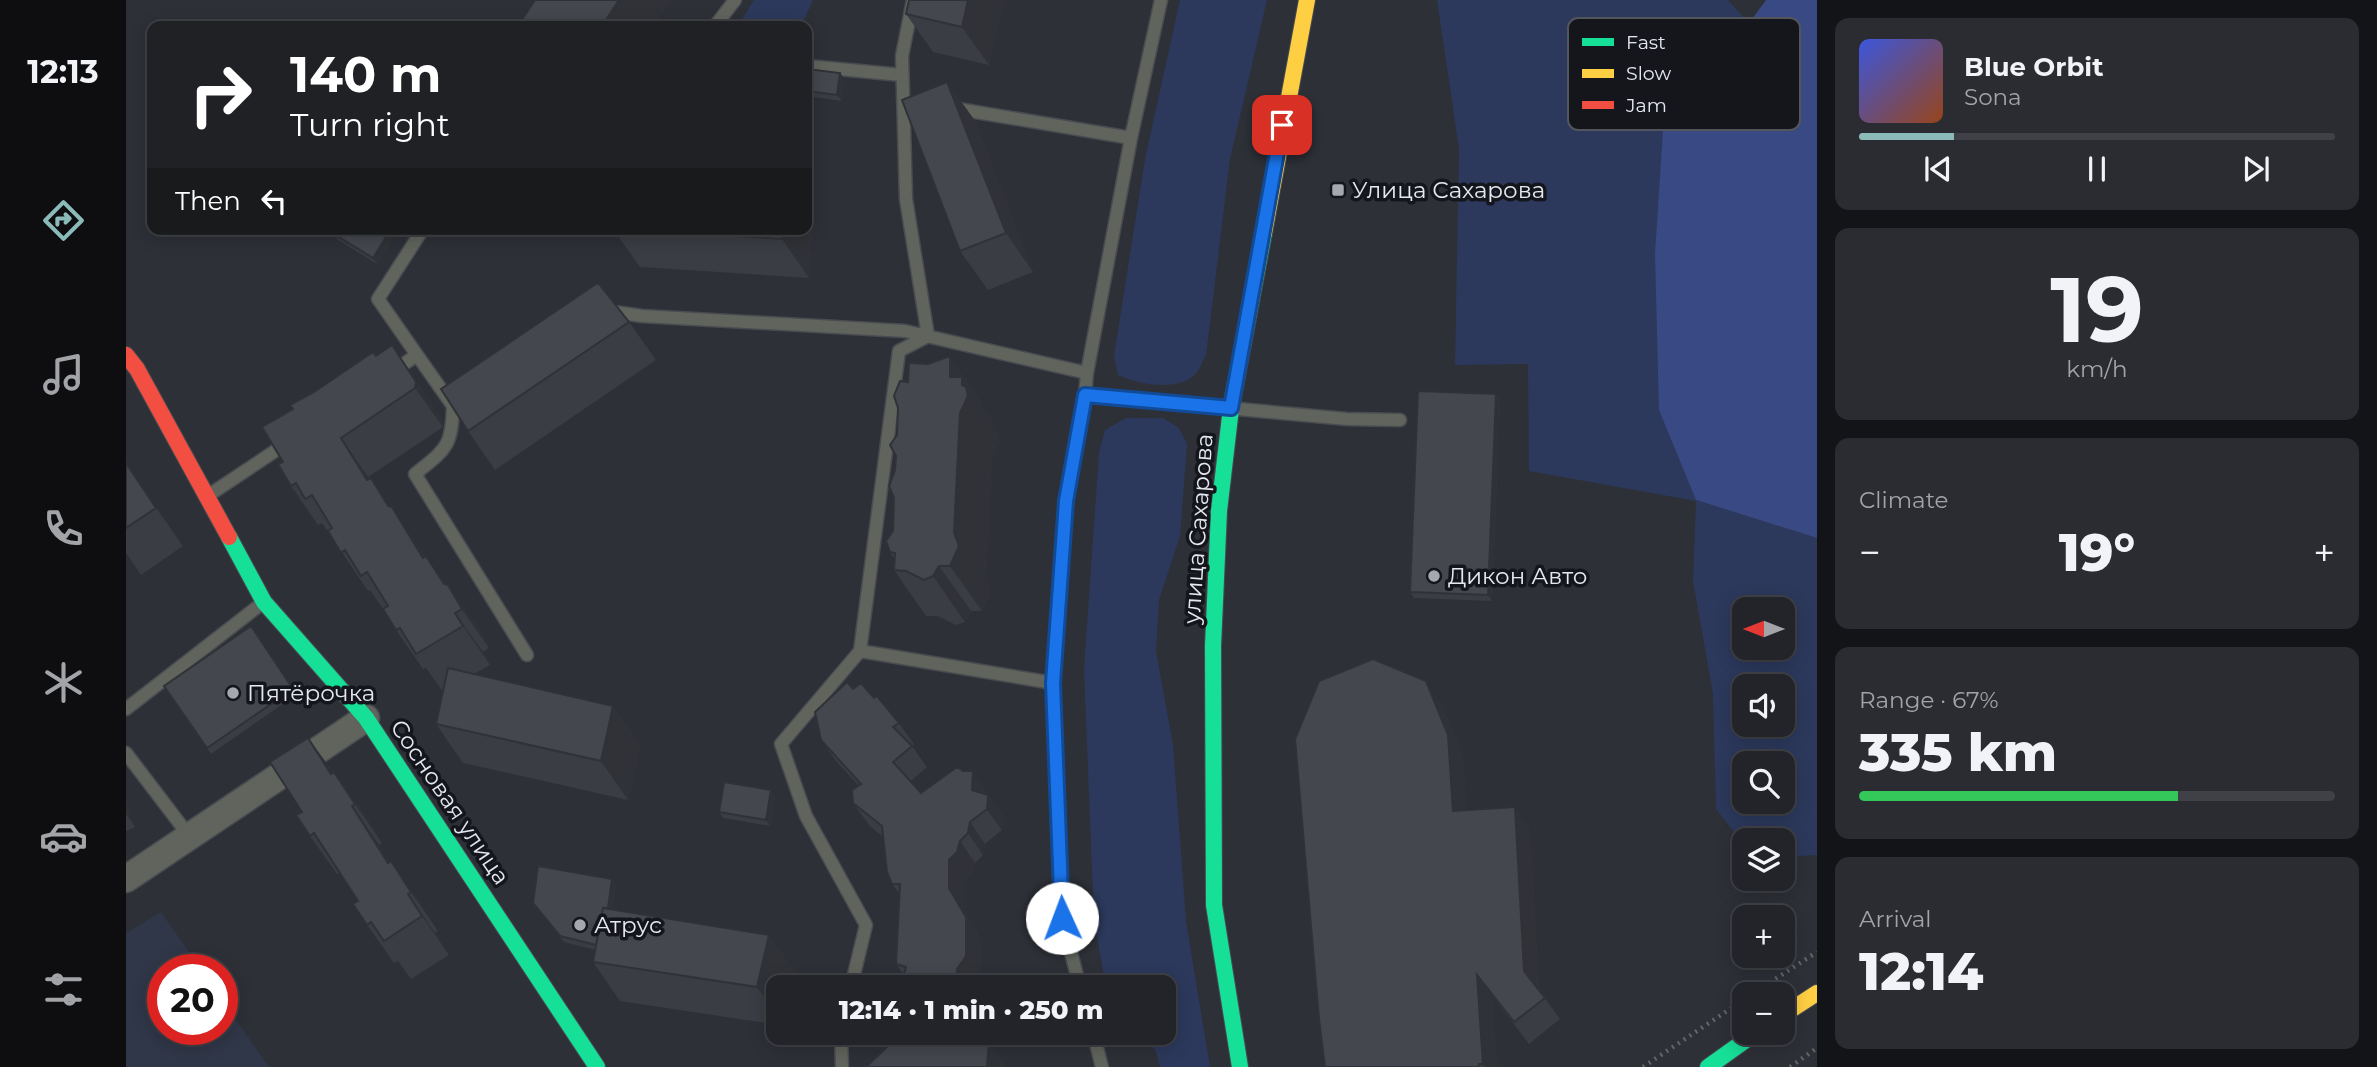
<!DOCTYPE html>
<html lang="en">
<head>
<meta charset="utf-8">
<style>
	:root { --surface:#222429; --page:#2a2c31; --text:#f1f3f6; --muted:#a2a4a8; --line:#3f4146; --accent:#8bbbb9 }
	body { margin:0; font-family:Montserrat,sans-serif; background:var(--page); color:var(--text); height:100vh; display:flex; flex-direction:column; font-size:26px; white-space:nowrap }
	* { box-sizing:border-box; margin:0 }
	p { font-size:23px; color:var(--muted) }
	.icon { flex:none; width:38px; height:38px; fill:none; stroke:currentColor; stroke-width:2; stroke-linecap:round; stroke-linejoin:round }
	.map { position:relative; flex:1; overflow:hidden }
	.panel { display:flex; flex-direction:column; gap:18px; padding:18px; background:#131417; width:560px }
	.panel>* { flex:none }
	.hud { position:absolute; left:21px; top:21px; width:665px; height:214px; border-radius:14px; box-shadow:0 4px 18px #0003,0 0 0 2px var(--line); background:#202124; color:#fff; overflow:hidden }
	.needle { width:46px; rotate:270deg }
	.buttons { position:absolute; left:1606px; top:597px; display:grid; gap:14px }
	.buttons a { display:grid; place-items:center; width:63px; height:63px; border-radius:14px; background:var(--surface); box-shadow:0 4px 18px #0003,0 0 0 2px var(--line); font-size:35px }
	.speed { position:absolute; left:21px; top:954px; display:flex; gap:14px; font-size:35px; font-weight:700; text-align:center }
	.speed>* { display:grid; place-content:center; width:91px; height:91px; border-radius:50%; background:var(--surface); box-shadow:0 4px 18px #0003,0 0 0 2px var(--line); line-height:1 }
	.speed .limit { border:10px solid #d22; background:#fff; color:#111 }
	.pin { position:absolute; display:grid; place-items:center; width:60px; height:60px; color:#fff; margin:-30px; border-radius:14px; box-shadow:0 4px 10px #0006 }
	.me { position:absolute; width:77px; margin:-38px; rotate:358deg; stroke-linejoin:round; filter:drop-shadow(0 0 5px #0008) }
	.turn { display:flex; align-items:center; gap:24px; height:147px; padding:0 28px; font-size:32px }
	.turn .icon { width:91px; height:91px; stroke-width:2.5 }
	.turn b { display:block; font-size:49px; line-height:60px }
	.then { display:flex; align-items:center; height:66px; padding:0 28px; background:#0003; gap:14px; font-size:26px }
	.big { font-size:52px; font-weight:800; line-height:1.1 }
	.panel .tile { flex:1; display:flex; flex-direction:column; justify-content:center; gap:10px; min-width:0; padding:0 24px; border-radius:14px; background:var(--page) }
	.panel .dial { align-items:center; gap:0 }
	.dial b { font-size:91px; line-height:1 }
	.song { display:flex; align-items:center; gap:21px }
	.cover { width:84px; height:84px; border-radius:10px; background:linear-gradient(135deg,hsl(230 70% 55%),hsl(20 70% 35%)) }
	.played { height:7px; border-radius:4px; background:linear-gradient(90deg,var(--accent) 20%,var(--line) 20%) }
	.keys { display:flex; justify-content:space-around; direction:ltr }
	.heat { display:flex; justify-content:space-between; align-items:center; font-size:38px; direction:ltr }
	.charge { height:10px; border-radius:5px; background:linear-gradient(90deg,#34c759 67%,var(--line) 0) }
	.trip { position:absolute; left:640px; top:975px; width:410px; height:70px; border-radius:14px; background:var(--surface); box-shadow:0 4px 18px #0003,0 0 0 2px var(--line); font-weight:800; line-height:70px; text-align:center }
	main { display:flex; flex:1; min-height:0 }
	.tabs { display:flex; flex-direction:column; width:126px; justify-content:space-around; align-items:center; background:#0e0e10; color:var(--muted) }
	.tabs .icon { width:49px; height:49px }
	.tabs .current { color:var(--accent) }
	.tabs b { font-size:32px; color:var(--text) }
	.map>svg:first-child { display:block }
	.built { fill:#303748 }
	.green { fill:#2c395c; fill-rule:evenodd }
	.water { fill:#384983 }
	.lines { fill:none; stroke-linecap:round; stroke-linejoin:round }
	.lane-casing { stroke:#484b50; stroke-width:15 }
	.street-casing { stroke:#484b50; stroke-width:29 }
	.fast-casing { stroke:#484b50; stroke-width:18 }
	.slow-casing { stroke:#484b50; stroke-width:18 }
	.jam-casing { stroke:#484b50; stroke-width:18 }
	.path { stroke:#636663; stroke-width:4.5; stroke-dasharray:2 5; stroke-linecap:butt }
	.lane { stroke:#60645c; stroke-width:12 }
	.street { stroke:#60645c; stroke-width:26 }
	.fast { stroke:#16e098; stroke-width:16 }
	.slow { stroke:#ffcf43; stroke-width:16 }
	.jam { stroke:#f24e42; stroke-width:16 }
	.wall { fill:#3a3d43 }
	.shaded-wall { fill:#303237 }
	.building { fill:#44474e; stroke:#303237; stroke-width:2 }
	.route-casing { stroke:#114b97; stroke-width:18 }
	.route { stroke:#1a73e8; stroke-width:12 }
	.poi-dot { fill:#a5a8b0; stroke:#14161c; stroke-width:2.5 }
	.labels { text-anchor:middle; stroke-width:7; stroke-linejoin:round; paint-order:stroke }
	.poi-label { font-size:23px; fill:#e5e8f1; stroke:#14161c; text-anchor:start }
	.street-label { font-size:23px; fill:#e5e8f1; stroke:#14161c }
	.key { fill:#14161c; stroke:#53555c; stroke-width:2 }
	.key-label { font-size:19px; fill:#e5e8f1 }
</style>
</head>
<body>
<main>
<nav class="tabs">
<b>12:13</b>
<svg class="icon current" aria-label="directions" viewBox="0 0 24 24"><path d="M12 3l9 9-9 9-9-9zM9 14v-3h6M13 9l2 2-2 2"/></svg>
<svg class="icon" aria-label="music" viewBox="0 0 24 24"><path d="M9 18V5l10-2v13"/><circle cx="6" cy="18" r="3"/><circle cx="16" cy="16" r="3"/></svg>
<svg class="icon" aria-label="phone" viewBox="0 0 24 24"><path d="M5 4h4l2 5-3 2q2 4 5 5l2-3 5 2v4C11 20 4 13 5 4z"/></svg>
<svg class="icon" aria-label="climate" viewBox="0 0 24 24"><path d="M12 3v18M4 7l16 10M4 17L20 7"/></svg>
<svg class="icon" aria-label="car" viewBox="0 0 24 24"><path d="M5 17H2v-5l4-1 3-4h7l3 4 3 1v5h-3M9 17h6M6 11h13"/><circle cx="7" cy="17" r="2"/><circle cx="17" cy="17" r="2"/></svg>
<svg class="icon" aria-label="filters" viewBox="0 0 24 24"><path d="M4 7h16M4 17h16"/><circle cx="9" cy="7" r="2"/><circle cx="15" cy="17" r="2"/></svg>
</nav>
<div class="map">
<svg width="1691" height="1067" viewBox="0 0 1691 1067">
	<rect width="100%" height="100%" fill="#2d3037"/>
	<path class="built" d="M 35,912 L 75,969 L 37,970 L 37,1029 L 96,1029 L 96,1000 L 143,1067 L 0,1067 L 0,933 Z"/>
	<path class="green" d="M 628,0 L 687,0 L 675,26 L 612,26 Z
		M 1054,0 L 1141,0 L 1104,159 L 1080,355 C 1077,360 1075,367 1072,371 C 1056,393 1013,385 992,375 L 988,356 L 1019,159 Z
		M 1311,0 L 1602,0 L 1623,23 L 1611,110 L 1570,500 L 1691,538 L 1691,855 L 1657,857 L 1657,840 L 1619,840 L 1619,846 L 1590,809 L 1587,694 L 1567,581 L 1570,501 L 1403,471 L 1402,364 L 1329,365 L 1333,149 ZM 1619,609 L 1657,609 L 1657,648 L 1619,648 ZM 1619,686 L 1657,686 L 1657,724 L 1619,724 ZM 1619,763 L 1657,763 L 1657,802 L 1619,802 Z
		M 1000,418 L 1037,418 L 1053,428 L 1061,444 L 1054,536 L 1033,600 L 1030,651 L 1047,745 L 1060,921 L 1084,1067 L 1034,1067 L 1030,1051 L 1011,1033 L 1038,1032 L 1038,987 L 980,987 L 968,920 L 958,669 L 973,453 L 979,430 Z"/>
	<path class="water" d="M 1640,0 L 1691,0 L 1691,538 L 1570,500 L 1533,410 L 1529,254 L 1537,130 L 1611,109 L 1623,23 Z"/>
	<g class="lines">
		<g class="lane-casing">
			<path id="lane" d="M 787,0 L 776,56 L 780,199 L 802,336 L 773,351 L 734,651 L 927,683
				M 589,26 L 609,0
				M 681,66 L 776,75
				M 826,108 L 1005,138
				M 481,311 L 516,316 L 779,331 L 961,373
				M 291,355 L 252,299 L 297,229
				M 266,372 L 291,355 L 327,406 L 334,402
				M 959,395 L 1221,419 L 1274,420
				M 327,406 C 326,447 320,449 289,474 L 401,655
				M 83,495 L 164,441
				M 0,709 L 135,604
				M 0,753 L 64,837
				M 725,987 L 740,925 L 680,816 L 655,744 L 734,651
				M 954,987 L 936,918 L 927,683 L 940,501 L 959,395 L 961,373 L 1005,138 L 1035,0
				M 715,1032 L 716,1067
				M 967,1032 L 976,1067"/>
		</g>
		<g class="street-casing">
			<path id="street" d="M 0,879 L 240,718"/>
		</g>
		<g class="fast-casing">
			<path id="fast" d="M 103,537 L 138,602 L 240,718 L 471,1067
				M 1114,1067 L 1088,905 L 1087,646 L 1093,511 L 1105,408 L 1138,233
				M 1582,1067 L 1631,1032"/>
		</g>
		<g class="slow-casing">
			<path id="slow" d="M 1138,233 L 1181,0
				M 1657,1015 L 1691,993"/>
		</g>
		<g class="jam-casing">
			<path id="jam" d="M 0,355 L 11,369 L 103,537"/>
		</g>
		<path class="path" d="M 1626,994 L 1691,952
			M 1517,1067 L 1619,999
			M 1664,1067 L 1691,1048"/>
		<use href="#lane" class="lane"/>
		<use href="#street" class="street"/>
		<use href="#fast" class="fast"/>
		<use href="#slow" class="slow"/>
		<use href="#jam" class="jam"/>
	</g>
	<path class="wall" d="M 878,0 L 863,65 L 807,52 L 780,14 Z
		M 681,69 L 718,78 L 716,101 L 681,96 Z
		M 821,82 L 849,121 L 907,272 L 862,290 L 834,251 Z
		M 681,223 L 686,231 L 683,278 L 514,267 L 487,229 L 681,229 Z
		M 273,229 L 251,264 L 212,240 L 208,234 Z
		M 503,322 L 530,360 L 369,470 L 342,431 Z
		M 266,345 L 317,420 L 317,427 L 242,477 L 243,479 L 245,478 L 299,556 L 350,624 L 363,648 L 357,652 L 364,665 L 348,674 L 515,744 L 502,800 L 337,763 L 310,724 L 317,692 L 300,668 L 297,669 L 270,630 L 257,609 L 244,590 L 242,591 L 196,523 L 192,525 L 165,486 L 157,462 L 167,409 L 188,392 L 250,356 Z
		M 1370,394 L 1374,399 L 1366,601 L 1288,598 L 1284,592 Z
		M 855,401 L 855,405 L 868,422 L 868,427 L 871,432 L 874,441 L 866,459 L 860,578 L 865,591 L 856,611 L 845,611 L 839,622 L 830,625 L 812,616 L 800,616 L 768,570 L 769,560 L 764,552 L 767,531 L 771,435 Z
		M 0,462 L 57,546 L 15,575 L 0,553 Z
		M 125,626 L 171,694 L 85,754 L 38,686 Z
		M 727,689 L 748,698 L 773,723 L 788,744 L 786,746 L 801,767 L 785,781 L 795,793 L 862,793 L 862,795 L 878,817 L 876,830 L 859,844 L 857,855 L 849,863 L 846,874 L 838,882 L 838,909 L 855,939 L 855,978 L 778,975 L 770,964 L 774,895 L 766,884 L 757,837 L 743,825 L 727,803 L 732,785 L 710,761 L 695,740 Z
		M 1315,703 L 1337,756 L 1340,810 L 1404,829 L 1413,990 L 1434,1019 L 1403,1044 L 1366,996 L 1371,1067 L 1199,1067 Z
		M 182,738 L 207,772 L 236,810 L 256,843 L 253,845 L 264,862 L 265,861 L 292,900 L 312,931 L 309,933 L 323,955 L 285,979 L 272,961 L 268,963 L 241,925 L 232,901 L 214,872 L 211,874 L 184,836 Z
		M 649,796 L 644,826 L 597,818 L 593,812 Z
		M 0,806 L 9,827 L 0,831 Z
		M 486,879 L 490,885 L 486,909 L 643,935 L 671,974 L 653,987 L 653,1025 L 494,1001 L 467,962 L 470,950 L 438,942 L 407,903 Z"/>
	<path class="shaded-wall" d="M 493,0 L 546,0 L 529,26 L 476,26 Z
		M 842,0 L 878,0 L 863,65 L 836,27 Z
		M 714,73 L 718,78 L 716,101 L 711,95 Z
		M 821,82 L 849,121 L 907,272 L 880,233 Z
		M 681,223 L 686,231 L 683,278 L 656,239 L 657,229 L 681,229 Z
		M 265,229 L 273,229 L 251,264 L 247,258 Z
		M 266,345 L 317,420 L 317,427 L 289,388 Z
		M 824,356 L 855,401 L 855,405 L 868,422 L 868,427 L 871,432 L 874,441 L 866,459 L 860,578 L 865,591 L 856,611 L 824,566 L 828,532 L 834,413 L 824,377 Z
		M 1370,394 L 1374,399 L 1366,601 L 1362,595 Z
		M 215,438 L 242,477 L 268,519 L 241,480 Z
		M 0,462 L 57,546 L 30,508 Z
		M 245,478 L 293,546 L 324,597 L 262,506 Z
		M 300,556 L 350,624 L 363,648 L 318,584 Z
		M 813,566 L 845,611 L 839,622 L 807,576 Z
		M 329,613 L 357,652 L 364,665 L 337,626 Z
		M 1300,681 L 1315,703 L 1337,756 L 1342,832 L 1327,811 Z
		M 487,706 L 515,744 L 502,800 L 475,761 Z
		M 182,738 L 210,776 L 205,774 Z
		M 847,771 L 862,793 L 862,799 L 862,795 L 878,817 L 876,830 L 846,790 Z
		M 208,772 L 236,810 L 256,843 L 229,804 Z
		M 645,790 L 649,796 L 644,826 L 640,820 Z
		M 0,806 L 9,827 L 0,814 Z
		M 226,806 L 253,845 L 284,893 L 262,863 Z
		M 1389,807 L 1404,829 L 1413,993 L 1398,971 Z
		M 844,822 L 859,844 L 857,855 L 842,833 Z
		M 834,841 L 849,863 L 846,874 L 838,882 L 838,909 L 855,939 L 855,978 L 849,987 L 830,987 L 823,888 L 823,860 Z
		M 265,861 L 292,900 L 312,931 L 285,892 Z
		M 486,879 L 490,885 L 480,952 L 476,946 Z
		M 282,894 L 309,933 L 323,955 L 296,916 Z
		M 643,935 L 671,974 L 667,987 L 653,987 L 653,1018 L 631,987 Z
		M 1351,975 L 1366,996 L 1371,1067 L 1359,1067 L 1357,1064 Z
		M 863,1041 L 878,1062 L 878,1067 L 861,1067 Z"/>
	<path class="building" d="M 409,0 L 493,0 L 476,26 L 392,26 Z
		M 783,0 L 842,0 L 836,27 L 780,14 Z
		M 681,69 L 714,73 L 711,95 L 681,91 Z
		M 821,82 L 880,233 L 834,251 L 776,100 Z
		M 211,229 L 265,229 L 247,258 L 208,234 Z
		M 504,229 L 657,229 L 656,239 Z
		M 470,284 L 473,284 L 503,322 L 342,431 L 315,389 Z
		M 266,345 L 290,382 L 289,388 L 215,438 L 241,480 L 245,478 L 262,506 L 266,507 L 297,558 L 300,556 L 318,584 L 322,585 L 336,609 L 329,613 L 337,626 L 290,654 L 274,628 L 270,630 L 257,609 L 262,606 L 241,572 L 235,576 L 219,550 L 215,553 L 202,531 L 206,528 L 186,495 L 179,499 L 170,483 L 165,486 L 152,464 L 157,462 L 136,427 L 167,409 L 164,405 L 188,392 L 247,352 L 250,356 Z
		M 824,356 L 824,377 L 836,377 L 836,385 L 840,387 L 842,396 L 834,413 L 828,532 L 833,546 L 824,566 L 813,566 L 807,576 L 798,580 L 780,571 L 768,570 L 769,553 L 764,552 L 760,541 L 767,531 L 768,498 L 763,486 L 769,470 L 770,456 L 764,445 L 771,435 L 772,408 L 768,396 L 774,381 L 782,382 L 783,363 L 802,364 Z
		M 1292,391 L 1370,394 L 1362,595 L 1284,592 Z
		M 0,463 L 30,508 L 0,528 Z
		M 125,626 L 167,689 L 81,748 L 38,686 Z
		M 1247,659 L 1300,681 L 1322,735 L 1327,811 L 1389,807 L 1398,971 L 1419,998 L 1388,1022 L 1351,975 L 1357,1064 L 1353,1064 L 1352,1067 L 1199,1067 L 1193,1019 L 1169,739 L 1193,681 Z
		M 322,668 L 487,706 L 475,761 L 310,724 Z
		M 721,682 L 727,689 L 735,683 L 748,698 L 751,696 L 773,723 L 767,727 L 786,746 L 767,762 L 795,793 L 831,767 L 837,771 L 847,771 L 846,790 L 862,795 L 861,809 L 844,822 L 842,833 L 834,841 L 831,852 L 823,860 L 823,888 L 840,917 L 840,956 L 831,969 L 830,987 L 775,987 L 780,967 L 770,964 L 774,884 L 766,884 L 761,872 L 756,826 L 727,803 L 726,790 L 735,784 L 695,740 L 689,712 Z
		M 182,738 L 205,774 L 208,772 L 229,804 L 226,806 L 262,863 L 265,861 L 285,892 L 282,894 L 296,916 L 258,941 L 245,922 L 241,925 L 227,904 L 232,901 L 188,833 L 184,836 L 170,815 L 176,812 L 144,762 Z
		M 598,782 L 645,790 L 640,820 L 593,812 Z
		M 412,866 L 486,879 L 482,908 L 477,908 L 470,945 L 434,936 L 407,903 Z
		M 477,908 L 643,935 L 631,987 L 467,962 Z
		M 765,1032 L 840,1032 L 845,1038 L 863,1041 L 861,1067 L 740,1067 L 764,1044 Z"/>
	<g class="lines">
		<g class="route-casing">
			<path id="route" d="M 936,918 L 927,683 L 940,501 L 959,395 L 1105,408 L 1156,125"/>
		</g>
		<use href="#route" class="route"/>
	</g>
	<g class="poi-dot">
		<rect x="1205" y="183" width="14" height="14" rx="3.5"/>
		<circle cx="1308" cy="576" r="7"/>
		<circle cx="107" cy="693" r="7"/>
		<circle cx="454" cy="925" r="7"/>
	</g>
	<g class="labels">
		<g class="poi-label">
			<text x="1226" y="198">Улица Сахарова</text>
			<text x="1322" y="584">Дикон Авто</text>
			<text x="121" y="701">Пятёрочка</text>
			<text x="468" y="933">Атрус</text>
		</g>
		<g class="street-label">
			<text transform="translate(1072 529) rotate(-86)" y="8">улица Сахарова</text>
			<text transform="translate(324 802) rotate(56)" y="8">Сосновая улица</text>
		</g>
	</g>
	<rect x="1442" y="18" width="232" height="112" rx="10" class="key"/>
	<rect x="1456" y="38" width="32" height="8" fill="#16e098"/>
	<rect x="1456" y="69" width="32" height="9" fill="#ffcf43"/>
	<rect x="1456" y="101" width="32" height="8" fill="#f24e42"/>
	<g class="key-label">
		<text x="1500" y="49">Fast</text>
		<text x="1500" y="80">Slow</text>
		<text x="1500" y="112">Jam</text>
	</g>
</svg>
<div class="buttons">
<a><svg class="needle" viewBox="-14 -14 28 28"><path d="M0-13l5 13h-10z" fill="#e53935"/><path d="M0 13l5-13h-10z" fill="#a2a4a8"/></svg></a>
<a><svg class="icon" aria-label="sound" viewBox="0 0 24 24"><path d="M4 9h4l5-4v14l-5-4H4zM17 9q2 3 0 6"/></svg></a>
<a><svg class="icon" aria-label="search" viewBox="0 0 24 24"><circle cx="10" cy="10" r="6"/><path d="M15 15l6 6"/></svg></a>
<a><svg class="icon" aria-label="layers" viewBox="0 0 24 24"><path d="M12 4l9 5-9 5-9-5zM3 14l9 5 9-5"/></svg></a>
<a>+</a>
<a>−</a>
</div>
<div class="speed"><div class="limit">20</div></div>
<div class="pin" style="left:1156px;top:125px;background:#d93025"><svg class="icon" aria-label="arrive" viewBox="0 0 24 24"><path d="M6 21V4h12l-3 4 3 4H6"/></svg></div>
<svg class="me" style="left:936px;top:918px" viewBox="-20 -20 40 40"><circle r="19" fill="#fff"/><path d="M0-13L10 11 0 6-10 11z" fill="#1a73e8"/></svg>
<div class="trip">12:14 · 1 min · 250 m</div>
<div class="hud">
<div class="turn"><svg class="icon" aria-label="right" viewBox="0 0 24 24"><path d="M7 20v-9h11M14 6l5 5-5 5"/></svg><div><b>140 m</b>Turn right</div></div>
<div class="then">Then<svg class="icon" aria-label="left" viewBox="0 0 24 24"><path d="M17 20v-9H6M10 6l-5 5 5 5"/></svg></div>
</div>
</div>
<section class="panel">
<div class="tile">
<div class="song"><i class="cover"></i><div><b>Blue Orbit</b><p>Sona</p></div></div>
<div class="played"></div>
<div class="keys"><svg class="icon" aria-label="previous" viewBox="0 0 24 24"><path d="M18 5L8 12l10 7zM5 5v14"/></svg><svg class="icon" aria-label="pause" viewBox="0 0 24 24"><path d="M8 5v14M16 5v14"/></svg><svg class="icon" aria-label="next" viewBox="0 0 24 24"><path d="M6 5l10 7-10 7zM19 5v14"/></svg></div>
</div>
<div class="tile dial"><b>19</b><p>km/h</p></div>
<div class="tile"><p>Climate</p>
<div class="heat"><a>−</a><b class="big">19°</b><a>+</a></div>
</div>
<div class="tile"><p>Range · 67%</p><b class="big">335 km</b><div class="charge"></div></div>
<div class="tile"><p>Arrival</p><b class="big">12:14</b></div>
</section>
</main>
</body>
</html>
